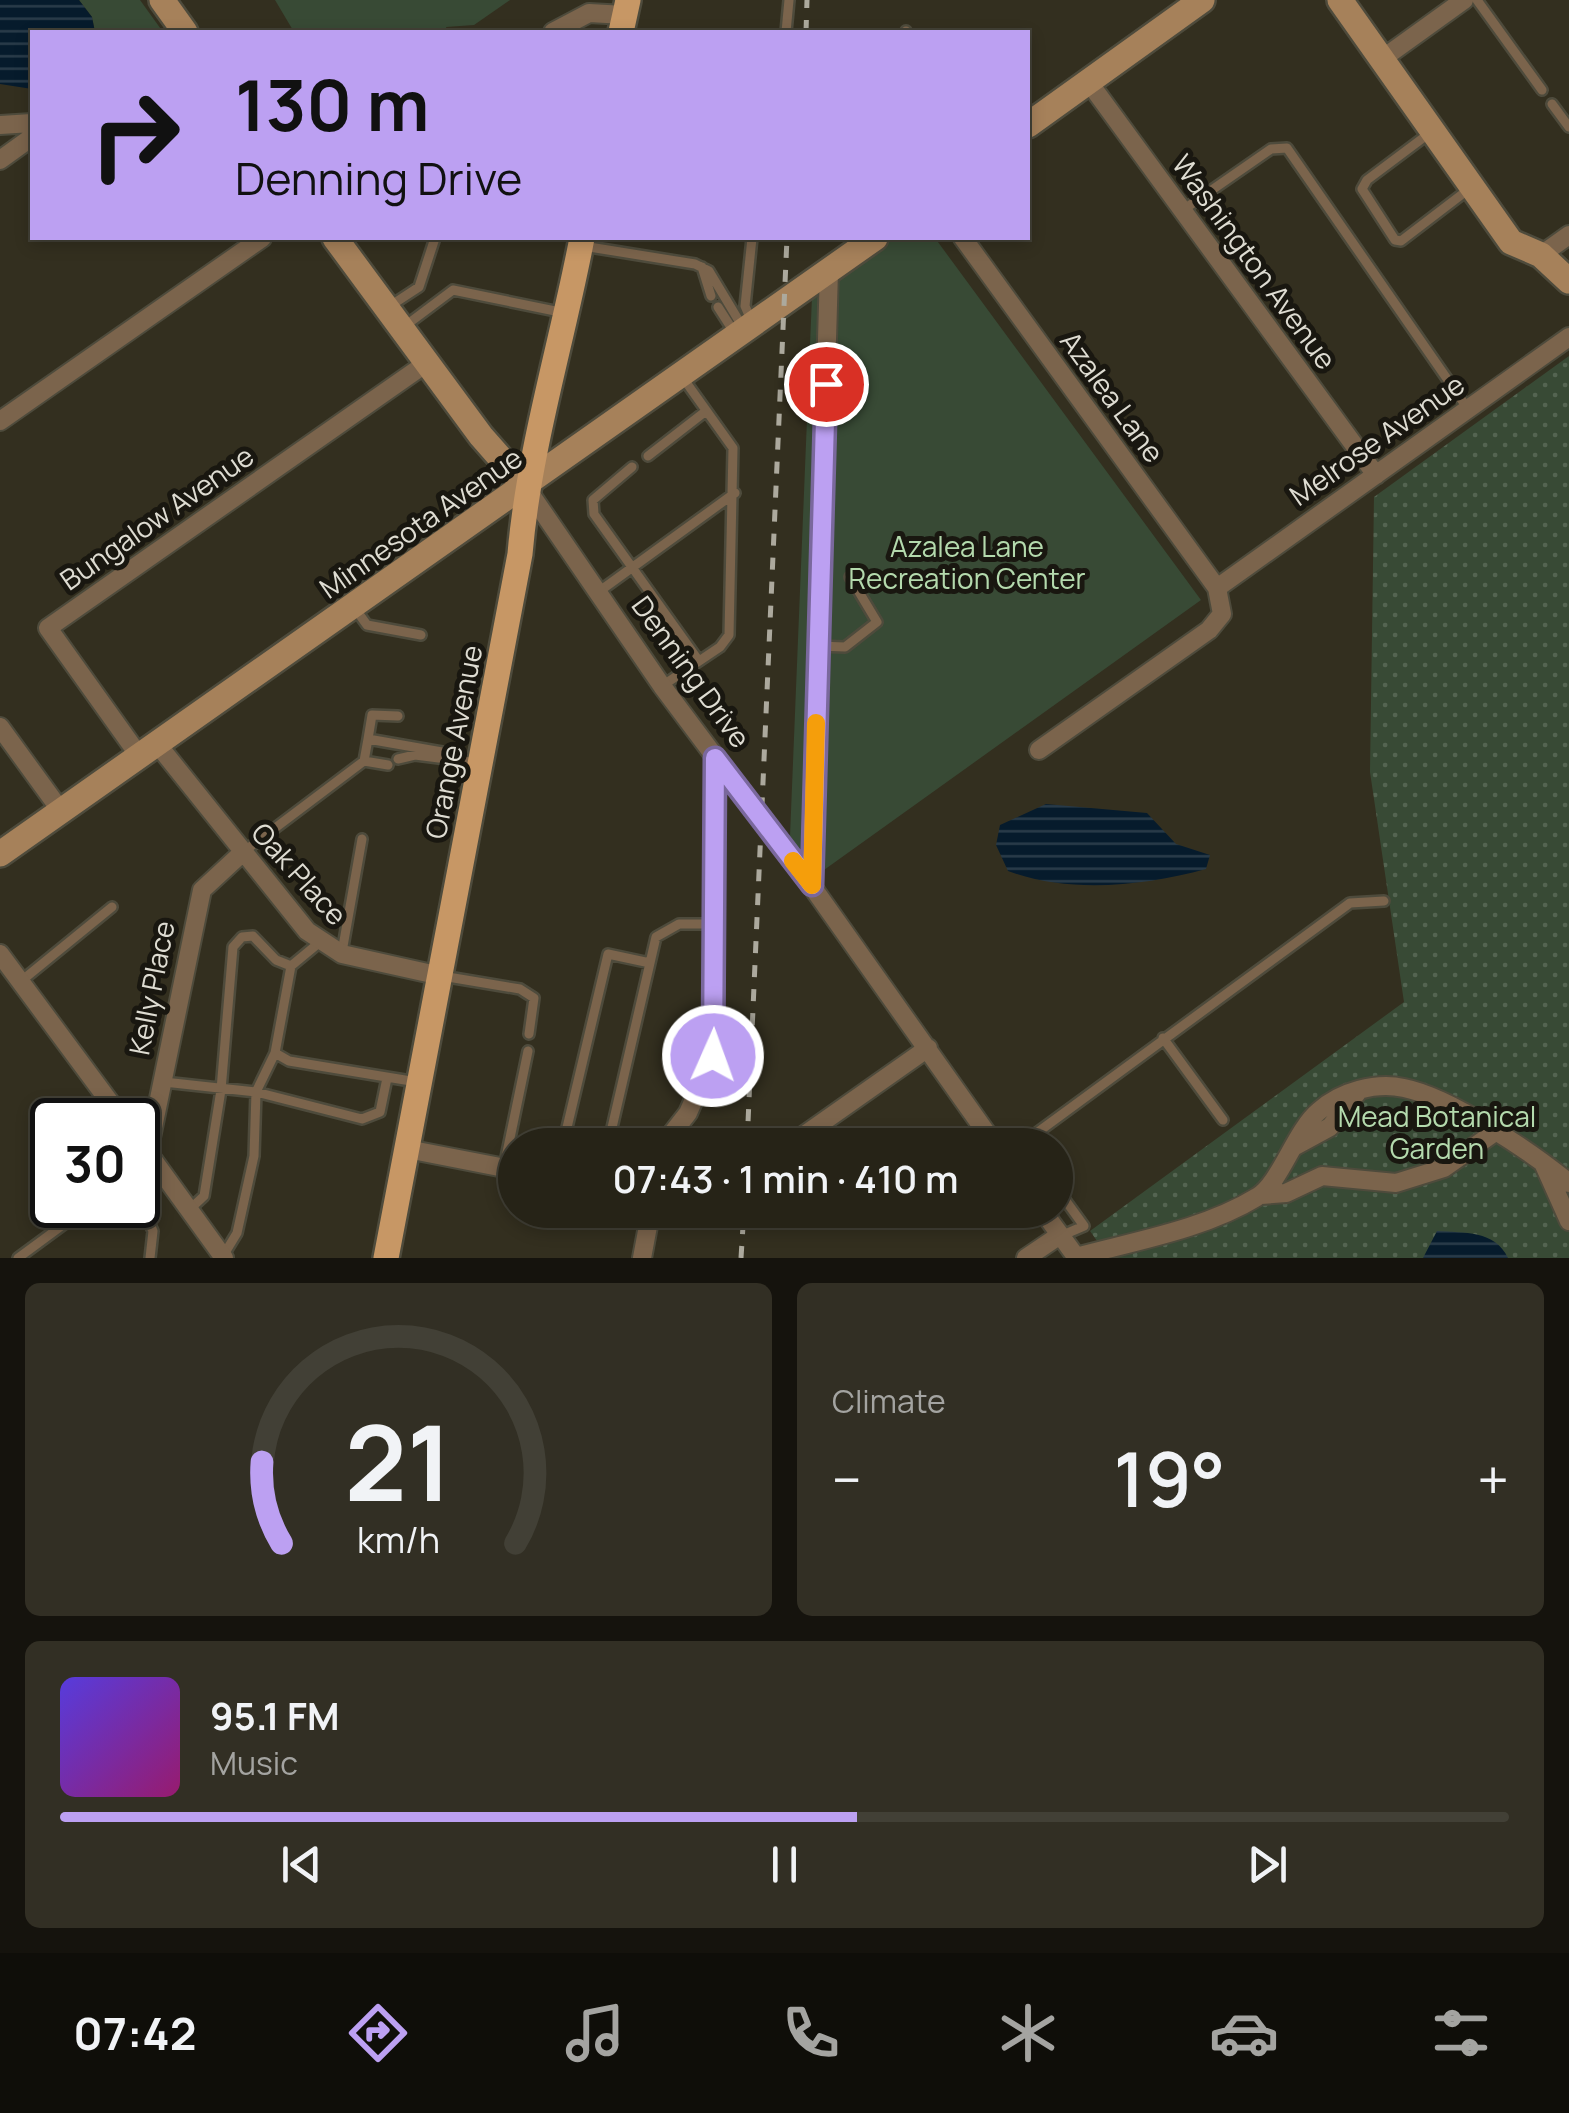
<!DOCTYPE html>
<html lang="en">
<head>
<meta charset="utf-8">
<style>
	:root { --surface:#262317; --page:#322f24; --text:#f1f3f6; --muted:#a4a4a1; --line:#424036; --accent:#bca0f2 }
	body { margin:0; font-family:Manrope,sans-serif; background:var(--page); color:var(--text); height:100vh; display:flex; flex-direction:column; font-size:38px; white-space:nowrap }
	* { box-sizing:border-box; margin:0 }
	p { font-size:32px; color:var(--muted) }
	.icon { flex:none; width:55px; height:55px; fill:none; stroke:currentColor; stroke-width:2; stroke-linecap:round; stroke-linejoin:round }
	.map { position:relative; height:1258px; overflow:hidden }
	.details { display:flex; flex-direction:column; gap:25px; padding:25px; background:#15130d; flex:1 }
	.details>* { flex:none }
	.hud { position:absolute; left:30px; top:30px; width:1000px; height:210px; border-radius:0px; box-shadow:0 5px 15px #0003,0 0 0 2px var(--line); background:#bca0f2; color:#111; overflow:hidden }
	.speed { position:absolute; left:30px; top:1098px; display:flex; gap:20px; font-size:50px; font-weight:700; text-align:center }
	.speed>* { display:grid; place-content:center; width:130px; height:130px; border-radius:50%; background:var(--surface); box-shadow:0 5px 15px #0003,0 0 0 2px var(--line); line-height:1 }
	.speed .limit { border:5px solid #111; border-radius:15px; background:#fff; color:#111 }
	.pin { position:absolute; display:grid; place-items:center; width:85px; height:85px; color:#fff; margin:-42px; border:5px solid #fff; border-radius:50%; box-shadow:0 2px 10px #0007 }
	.me { position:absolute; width:110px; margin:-55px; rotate:2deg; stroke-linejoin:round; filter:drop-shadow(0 0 8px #0008) }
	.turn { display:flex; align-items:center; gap:35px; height:210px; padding:0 40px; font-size:45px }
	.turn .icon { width:130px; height:130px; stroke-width:2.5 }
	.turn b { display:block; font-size:70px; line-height:85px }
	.big { font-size:75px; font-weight:600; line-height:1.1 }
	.details .widget { flex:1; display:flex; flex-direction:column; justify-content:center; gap:15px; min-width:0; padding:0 35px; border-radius:15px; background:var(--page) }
	.details .dial { align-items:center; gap:0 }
	.dial svg { height:260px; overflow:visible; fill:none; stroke:var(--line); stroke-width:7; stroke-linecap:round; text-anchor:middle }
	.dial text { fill:var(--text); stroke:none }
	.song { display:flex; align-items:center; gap:30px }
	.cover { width:120px; height:120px; border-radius:15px; background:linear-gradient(135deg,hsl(250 70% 55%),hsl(320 70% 35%)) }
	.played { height:10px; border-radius:5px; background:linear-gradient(90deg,var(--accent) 55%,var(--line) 55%) }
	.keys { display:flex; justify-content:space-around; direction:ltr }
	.heat { display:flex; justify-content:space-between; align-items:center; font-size:55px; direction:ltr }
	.details .tiles { flex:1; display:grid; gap:25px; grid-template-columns:1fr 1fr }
	.widget:last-child { grid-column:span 2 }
	.trip { position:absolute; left:498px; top:1128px; width:575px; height:100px; border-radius:50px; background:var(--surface); box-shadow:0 5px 15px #0003,0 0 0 2px var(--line); font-weight:600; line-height:100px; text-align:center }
	.tabs { display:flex; height:160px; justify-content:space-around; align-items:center; background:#0f0e09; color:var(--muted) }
	.tabs .icon { width:70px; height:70px }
	.tabs .active { color:var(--accent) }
	.tabs b { font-size:45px; color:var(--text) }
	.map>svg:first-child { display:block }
	.green { fill:#384a35 }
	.garden { fill:url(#garden-dots) }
	.water { fill:url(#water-rules) }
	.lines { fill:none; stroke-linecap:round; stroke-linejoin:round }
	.lane-casing { stroke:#4e4b3c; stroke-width:14 }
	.street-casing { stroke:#4e4b3c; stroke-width:22 }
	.secondary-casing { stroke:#4e4b3c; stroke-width:30 }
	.primary-casing { stroke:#4e4b3c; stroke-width:30 }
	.lane { stroke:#7b644c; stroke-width:9 }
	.street { stroke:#7b644c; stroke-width:18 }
	.secondary { stroke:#a6815a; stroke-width:25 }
	.primary { stroke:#c79765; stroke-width:25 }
	.rail { stroke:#aca99d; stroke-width:5; stroke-dasharray:12 12; stroke-linecap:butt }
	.route-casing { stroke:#7a689d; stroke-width:25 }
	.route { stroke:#bca0f2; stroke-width:18 }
	.slow { stroke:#f59e0b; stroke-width:18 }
	.labels { text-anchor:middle; stroke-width:10; stroke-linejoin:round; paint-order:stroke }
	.street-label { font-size:28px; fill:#dedcd2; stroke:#191710 }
	.park-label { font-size:28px; fill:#b4daad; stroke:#191710 }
</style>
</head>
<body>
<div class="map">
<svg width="1569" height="1258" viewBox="0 0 1569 1258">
	<defs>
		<pattern id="garden-dots" width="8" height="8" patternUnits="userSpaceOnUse" patternTransform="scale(2.5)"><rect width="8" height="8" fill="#384a35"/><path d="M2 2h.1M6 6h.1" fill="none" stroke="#546451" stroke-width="1.8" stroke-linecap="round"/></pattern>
		<pattern id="water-rules" width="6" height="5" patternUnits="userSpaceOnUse" patternTransform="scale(2.5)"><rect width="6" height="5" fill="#061b2c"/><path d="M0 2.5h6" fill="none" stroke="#2a3c4a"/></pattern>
	</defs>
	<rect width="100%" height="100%" fill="#332f1f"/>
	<path class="green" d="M 79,0 L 140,0 L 163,32 L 95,32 L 92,17 Z
		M 275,0 L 510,0 L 474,25 L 446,27 L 448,32 L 294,32 Z
		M 895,238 L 935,238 L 1201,600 L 817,875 L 790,836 L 812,296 Z"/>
	<path class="garden" d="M 1569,356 L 1569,1258 L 1109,1258 L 1090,1231 L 1404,1002 L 1370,772 L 1374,497 Z"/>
	<path class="water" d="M 0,0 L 79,0 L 92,17 L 95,32 L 32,32 L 32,89 L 0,84 Z
		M 1046,804 L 1147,813 L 1176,844 L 1210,855 L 1206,869 C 1144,886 1069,894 1008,871 L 996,845 L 1000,825 Z
		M 1437,1231 C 1464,1233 1495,1230 1508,1258 L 1423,1258 Z"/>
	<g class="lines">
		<g class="lane-casing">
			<path id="lane" d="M 1477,0 L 1542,90
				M 906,31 L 906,32
				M 786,32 L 789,0
				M 1552,104 L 1569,127
				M 1431,132 L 1367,180 L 1362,189 L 1395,240 L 1401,241 L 1469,189
				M 1183,210 L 1271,149 L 1287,148 L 1468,409
				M 583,246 L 695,264 L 709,271 L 742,326
				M 702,267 L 711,296
				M 390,306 L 419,287 L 435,238
				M 718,307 L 734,332
				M 751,320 L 745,306 L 752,238
				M 405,326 L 453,290 L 565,313
				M 648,456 L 706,411
				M 632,467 L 593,500 L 594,514 L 699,661
				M 597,593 L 735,493
				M 354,607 L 367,625 L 421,635
				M 818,646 L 845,647 L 877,622 L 850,577
				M 662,686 L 720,647 L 729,635 L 733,448 L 683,378
				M 368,739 L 372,715 L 398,716
				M 398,759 L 415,755 L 478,763
				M 388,765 L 364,761 L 368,739 L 442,752 L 446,757
				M 242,853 L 364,761
				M 342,952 L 362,839
				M 442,976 L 520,989 L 534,998 L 529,1034
				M 20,982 L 112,907
				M 1163,1038 L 1223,1120
				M 275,1053 L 289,1061 L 417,1082
				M 164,1082 L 256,1092 L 362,1119 L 380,1112 L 387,1078
				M 1023,1143 L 1350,903 L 1384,901
				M 601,1145 L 565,1136 L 608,954 L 650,963
				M 608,1145 L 656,937 L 679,924 L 713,924
				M 504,1167 L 528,1051
				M 1055,1186 L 1084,1226 L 1063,1235
				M 138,1200 L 153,1231 L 150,1258
				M 190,1209 L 204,1196 L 221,1090 L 233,947 L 242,937 L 253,936 L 276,960 L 291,966
				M 223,1256 L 237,1233 L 254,1156 L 256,1092 L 275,1053 L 291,966 L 320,942
				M 18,1258 L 90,1205"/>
		</g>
		<g class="street-casing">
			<path id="street" d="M 553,32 L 589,13 L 625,15
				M 1382,59 L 1464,0
				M 1088,81 L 1376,475
				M 0,125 L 32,123
				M 0,160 L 32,137
				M 963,238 L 1217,588 L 1222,614 L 1209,630 L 1039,750
				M 1541,255 L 1569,235
				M 0,421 L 262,238
				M 525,486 L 662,686 L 811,885 L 995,1145
				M 1217,588 L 1569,337
				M 0,727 L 61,811
				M 158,745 L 307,931 L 342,954 L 441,976
				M 140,757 L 48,628 L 428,362
				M 811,885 L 829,271
				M 0,954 L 123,1120
				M 138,1139 L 224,1258
				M 793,1143 L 928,1048
				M 663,1145 L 688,1113 L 713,1056 L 715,758
				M 1295,1146 L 1330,1127 L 1357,1093
				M 407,1149 L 515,1170
				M 148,1152 L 202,890 L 242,853
				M 1544,1165 L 1569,1221
				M 1261,1195 L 1286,1193 L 1322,1176 L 1396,1183 L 1444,1168 L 1495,1132
				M 1042,1210 L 1077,1258
				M 1076,1257 C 1135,1241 1205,1229 1257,1197 C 1280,1184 1295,1131 1319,1111 C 1341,1091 1376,1082 1404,1088 C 1450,1097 1533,1153 1569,1183
				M 642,1258 L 651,1210
				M 1026,1258 L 1060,1235"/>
		</g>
		<g class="secondary-casing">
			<path id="secondary" d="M 162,0 L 185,32
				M 1340,0 L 1511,242 L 1541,255 L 1569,281
				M 1028,125 L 1202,0
				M 335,238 L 481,436 L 525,486
				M 0,854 L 875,238"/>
		</g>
		<g class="primary-casing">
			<path id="primary" d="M 621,32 L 628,0
				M 386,1258 L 520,554 C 529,448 562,343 582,238"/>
		</g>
		<use href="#lane" class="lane"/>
		<use href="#street" class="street"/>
		<use href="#secondary" class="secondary"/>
		<use href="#primary" class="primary"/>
		<path class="rail" d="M 806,32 L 807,0
			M 747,1145 L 787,238
			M 741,1258 L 744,1210"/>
	</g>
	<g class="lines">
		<g class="route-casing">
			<path id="route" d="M 713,1056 L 715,758 L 812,885 L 826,384"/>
		</g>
		<use href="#route" class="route"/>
		<path class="slow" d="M 793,861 L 812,885 L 816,723"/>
	</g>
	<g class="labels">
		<g class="street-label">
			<text transform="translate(1254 262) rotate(54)" y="10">Washington Avenue</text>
			<text transform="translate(1112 397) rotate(54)" y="10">Azalea Lane</text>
			<text transform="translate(1377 440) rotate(-35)" y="10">Melrose Avenue</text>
			<text transform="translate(157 518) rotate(-35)" y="10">Bungalow Avenue</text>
			<text transform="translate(421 523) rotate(-35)" y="10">Minnesota Avenue</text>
			<text transform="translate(691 672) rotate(54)" y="10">Denning Drive</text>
			<text transform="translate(454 742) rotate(-79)" y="10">Orange Avenue</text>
			<text transform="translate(299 874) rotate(48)" y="10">Oak Place</text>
			<text transform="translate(152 988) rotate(-79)" y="10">Kelly Place</text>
		</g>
		<g class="park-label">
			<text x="967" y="557">Azalea Lane<tspan x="967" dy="32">Recreation Center</tspan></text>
			<text x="1437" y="1127">Mead Botanical<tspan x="1437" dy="32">Garden</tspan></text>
		</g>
	</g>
</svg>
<div class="speed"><div class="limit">30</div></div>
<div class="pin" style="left:826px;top:384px;background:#d93025"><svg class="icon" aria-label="arrive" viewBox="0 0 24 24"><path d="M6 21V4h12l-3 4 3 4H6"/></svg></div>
<svg class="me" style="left:713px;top:1056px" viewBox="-20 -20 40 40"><circle r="17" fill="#bca0f2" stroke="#fff" stroke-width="3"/><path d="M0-11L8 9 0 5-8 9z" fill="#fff"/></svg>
<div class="trip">07:43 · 1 min · 410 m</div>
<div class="hud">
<div class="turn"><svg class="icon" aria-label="right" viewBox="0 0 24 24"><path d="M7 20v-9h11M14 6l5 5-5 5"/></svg><div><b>130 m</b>Denning Drive</div></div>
</div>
</div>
<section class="details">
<div class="tiles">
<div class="widget dial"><svg viewBox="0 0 100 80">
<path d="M14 69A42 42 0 1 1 86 69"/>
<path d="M14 69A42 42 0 0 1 8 44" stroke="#bca0f2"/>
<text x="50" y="56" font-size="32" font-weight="700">21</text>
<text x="50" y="72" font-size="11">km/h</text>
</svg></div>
<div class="widget"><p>Climate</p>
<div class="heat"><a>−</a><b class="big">19°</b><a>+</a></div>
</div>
<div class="widget">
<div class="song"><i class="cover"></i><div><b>95.1 FM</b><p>Music</p></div></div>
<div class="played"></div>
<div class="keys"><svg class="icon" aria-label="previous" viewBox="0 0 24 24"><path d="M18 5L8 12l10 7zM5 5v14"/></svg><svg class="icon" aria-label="pause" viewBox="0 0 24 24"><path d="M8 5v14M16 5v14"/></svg><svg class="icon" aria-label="next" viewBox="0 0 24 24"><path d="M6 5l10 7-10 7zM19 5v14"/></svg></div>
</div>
</div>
</section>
<nav class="tabs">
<b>07:42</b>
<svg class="icon active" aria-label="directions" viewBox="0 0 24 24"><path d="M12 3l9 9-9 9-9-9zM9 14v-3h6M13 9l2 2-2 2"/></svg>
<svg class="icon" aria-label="music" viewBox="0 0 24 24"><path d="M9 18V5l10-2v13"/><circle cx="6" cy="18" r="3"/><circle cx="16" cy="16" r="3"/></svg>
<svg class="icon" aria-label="phone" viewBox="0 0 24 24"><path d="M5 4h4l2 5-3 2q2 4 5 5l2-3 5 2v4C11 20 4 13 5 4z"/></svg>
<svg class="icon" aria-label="climate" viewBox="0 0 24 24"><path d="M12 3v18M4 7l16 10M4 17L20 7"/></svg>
<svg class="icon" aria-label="car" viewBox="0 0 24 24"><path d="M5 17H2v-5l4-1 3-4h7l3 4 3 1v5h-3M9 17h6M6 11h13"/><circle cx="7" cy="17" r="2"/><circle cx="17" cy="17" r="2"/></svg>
<svg class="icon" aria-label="filters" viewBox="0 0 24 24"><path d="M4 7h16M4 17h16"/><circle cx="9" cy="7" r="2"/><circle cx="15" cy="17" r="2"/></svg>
</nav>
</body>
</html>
